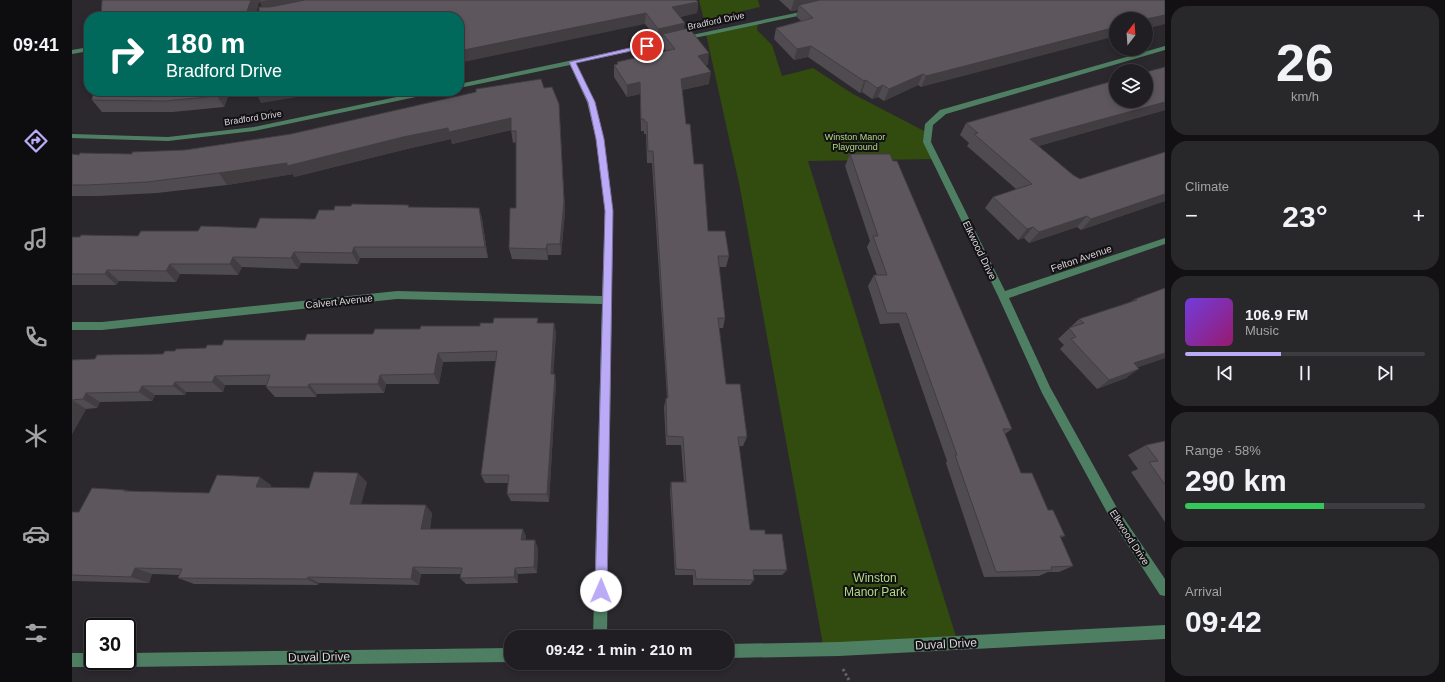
<!DOCTYPE html>
<html lang="en">
<head>
<meta charset="utf-8">
<style>
	:root { --surface:#201e22; --page:#28272a; --text:#f1f3f6; --muted:#a2a2a5; --line:#3d3c40; --accent:#bbaaf6 }
	body { margin:0; font-family:Arial,sans-serif; background:var(--page); color:var(--text); height:100vh; display:flex; flex-direction:column; font-size:15px; white-space:nowrap }
	* { box-sizing:border-box; margin:0 }
	p { font-size:13px; color:var(--muted) }
	.icon { flex:none; width:22px; height:22px; fill:none; stroke:currentColor; stroke-width:2; stroke-linecap:round; stroke-linejoin:round }
	.map { position:relative; flex:1; overflow:hidden }
	.side { display:flex; flex-direction:column; gap:6px; padding:6px; background:#121013; width:280px }
	.side>* { flex:none }
	.guide { position:absolute; left:12px; top:12px; width:380px; height:84px; border-radius:16px; box-shadow:0 2px 6px #0003,0 0 0 1px var(--line); background:#00695c; color:#fff; overflow:hidden }
	.needle { width:26px; rotate:17deg }
	.fabs { position:absolute; left:1037px; top:12px; display:grid; gap:8px }
	.fabs a { display:grid; place-items:center; width:44px; height:44px; border-radius:50%; background:var(--surface); box-shadow:0 2px 6px #0003,0 0 0 1px var(--line); font-size:20px }
	.speed { position:absolute; left:12px; top:618px; display:flex; gap:8px; font-size:20px; font-weight:700; text-align:center }
	.speed>* { display:grid; place-content:center; width:52px; height:52px; border-radius:50%; background:var(--surface); box-shadow:0 2px 6px #0003,0 0 0 1px var(--line); line-height:1 }
	.speed .limit { border:2px solid #111; border-radius:6px; background:#fff; color:#111 }
	.pin { position:absolute; display:grid; place-items:center; width:34px; height:34px; color:#fff; margin:-17px; border:2px solid #fff; border-radius:50%; box-shadow:0 1px 4px #0007 }
	.me { position:absolute; width:44px; margin:-22px; rotate:1deg; stroke-linejoin:round; filter:drop-shadow(0 0 3px #0008) }
	.turn { display:flex; align-items:center; gap:14px; height:84px; padding:0 16px; font-size:18px }
	.turn .icon { width:52px; height:52px; stroke-width:2.5 }
	.turn b { display:block; font-size:28px; line-height:34px }
	.big { font-size:30px; font-weight:700; line-height:1.1 }
	.side .tile { flex:1; display:flex; flex-direction:column; justify-content:center; gap:6px; min-width:0; padding:0 14px; border-radius:16px; background:var(--page) }
	.side .dial { align-items:center; gap:0 }
	.dial b { font-size:52px; line-height:1 }
	.song { display:flex; align-items:center; gap:12px }
	.cover { width:48px; height:48px; border-radius:6px; background:linear-gradient(135deg,hsl(260 70% 55%),hsl(320 70% 35%)) }
	.played { height:4px; border-radius:2px; background:linear-gradient(90deg,var(--accent) 40%,var(--line) 40%) }
	.keys { display:flex; justify-content:space-around; direction:ltr }
	.heat { display:flex; justify-content:space-between; align-items:center; font-size:22px; direction:ltr }
	.charge { height:6px; border-radius:3px; background:linear-gradient(90deg,#34c759 58%,var(--line) 0) }
	.trip { position:absolute; left:432px; top:630px; width:230px; height:40px; border-radius:16px; background:var(--surface); box-shadow:0 2px 6px #0003,0 0 0 1px var(--line); font-weight:700; line-height:40px; text-align:center }
	main { display:flex; flex:1; min-height:0 }
	.tabs { display:flex; flex-direction:column; width:72px; justify-content:space-around; align-items:center; background:#0d0c0e; color:var(--muted) }
	.tabs .icon { width:28px; height:28px }
	.tabs .selected { color:var(--accent) }
	.tabs b { font-size:18px; color:var(--text) }
	.map>svg:first-child { display:block }
	.green { fill:#324b0e }
	.lines { fill:none; stroke-linecap:round; stroke-linejoin:round }
	.path { stroke:#636065; stroke-width:3; stroke-dasharray:2.5 2.5; stroke-linecap:butt }
	.minor { fill:#4e7f63; fill-rule:evenodd }
	.wall { fill:#504b50 }
	.shaded-wall { fill:#413d41 }
	.building { fill:#5d575d; stroke:#413d41 }
	.route { fill:#bbaaf6; stroke:#7a6ea0 }
	.labels { text-anchor:middle; stroke-width:4; stroke-linejoin:round; paint-order:stroke }
	.far-street-label { font-size:9px; fill:#d7d5d9; stroke:#131114 }
	.far-park-label { font-size:9px; fill:#b1db82; stroke:#131114 }
	.street-label { font-size:10px; fill:#d7d5d9; stroke:#131114 }
	.near-park-label { font-size:12px; fill:#b1db82; stroke:#131114 }
	.near-street-label { font-size:12px; fill:#d7d5d9; stroke:#131114 }
</style>
</head>
<body>
<main>
<nav class="tabs">
<b>09:41</b>
<svg class="icon selected" aria-label="directions" viewBox="0 0 24 24"><path d="M12 3l9 9-9 9-9-9zM9 14v-3h6M13 9l2 2-2 2"/></svg>
<svg class="icon" aria-label="music" viewBox="0 0 24 24"><path d="M9 18V5l10-2v13"/><circle cx="6" cy="18" r="3"/><circle cx="16" cy="16" r="3"/></svg>
<svg class="icon" aria-label="phone" viewBox="0 0 24 24"><path d="M5 4h4l2 5-3 2q2 4 5 5l2-3 5 2v4C11 20 4 13 5 4z"/></svg>
<svg class="icon" aria-label="climate" viewBox="0 0 24 24"><path d="M12 3v18M4 7l16 10M4 17L20 7"/></svg>
<svg class="icon" aria-label="car" viewBox="0 0 24 24"><path d="M5 17H2v-5l4-1 3-4h7l3 4 3 1v5h-3M9 17h6M6 11h13"/><circle cx="7" cy="17" r="2"/><circle cx="17" cy="17" r="2"/></svg>
<svg class="icon" aria-label="filters" viewBox="0 0 24 24"><path d="M4 7h16M4 17h16"/><circle cx="9" cy="7" r="2"/><circle cx="15" cy="17" r="2"/></svg>
</nav>
<div class="map">
<svg width="1093" height="682" viewBox="0 0 1093 682">
	<rect width="100%" height="100%" fill="#2b282e"/>
	<path class="green" d="M 627,0 L 686,0 L 688,7 L 632,20 Z
		M 686,23 L 685,30 L 700,45 L 710,76 L 741,68 L 781,94 L 856,133 L 863,159 L 736,161 L 886,643 L 752,650 L 668,188 L 634,34 Z"/>
	<g class="lines">
		<path class="path" d="M 771,669 L 778,682"/>
		<path class="minor" d="M 738,10 L 740,11 L 740,13 L 504,63 L 523,102 L 532,139 L 541,211 L 535,637 L 521,637 L 530,304 L 325,299 L 30,330 L 0,330 L 0,322 L 30,322 L 325,291 L 530,296 L 533,211 L 524,139 L 515,102 L 498,65 L 387,88 L 387,84 Z
			M 1093,46 L 1093,50 L 874,114 L 861,125 L 859,142 L 933,291 L 1093,238 L 1093,244 L 937,298 L 978,387 L 1045,508 L 1093,579 L 1093,596 L 1088,595 L 1037,516 L 970,393 L 926,296 L 851,142 L 853,124 L 868,110 Z
			M 17,47 L 17,51 L 0,54 L 0,50 Z
			M 353,91 L 367,91 L 363,93 L 182,131 L 96,141 L 0,138 L 0,134 L 96,137 L 182,127 Z
			M 1093,625 L 1093,639 L 767,656 L 655,658 L 655,644 L 767,642 Z
			M 439,648 L 439,662 L 55,667 L 50,665 L 49,661 L 55,661 L 55,653 Z
			M 0,653 L 21,653 L 21,661 L 27,661 L 26,665 L 21,667 L 0,667 Z"/>
	</g>
	<path class="wall" d="M 33,0 L 624,0 L 626,2 L 625,13 L 608,17 L 612,30 L 636,65 L 633,65 L 637,84 L 610,90 L 614,124 L 636,231 L 657,256 L 654,267 L 647,267 L 653,318 L 651,328 L 647,328 L 654,384 L 675,437 L 671,446 L 667,446 L 678,530 L 693,534 L 715,570 L 710,575 L 681,575 L 682,580 L 678,585 L 621,585 L 621,575 L 603,575 L 598,490 L 599,482 L 612,482 L 609,445 L 594,445 L 592,407 L 594,398 L 595,398 L 580,163 L 575,163 L 574,134 L 572,134 L 572,131 L 569,131 L 568,94 L 555,97 L 542,77 L 542,65 L 545,64 L 545,62 L 594,51 L 590,46 L 591,39 L 586,40 L 573,24 L 190,7 L 188,2 Z
		M 707,0 L 1093,0 L 849,87 L 846,85 L 812,101 L 806,97 L 800,99 L 790,92 L 788,93 L 736,57 L 722,60 L 702,39 L 704,28 L 729,21 L 724,16 L 726,10 L 719,11 Z
		M 472,88 L 487,104 L 493,212 L 489,255 L 476,255 L 476,260 L 440,259 L 437,248 L 444,208 L 444,142 L 441,143 L 439,130 L 380,144 L 379,139 L 335,149 L 222,177 L 221,174 L 155,185 L 85,193 L 27,196 L 0,196 L 0,154 L 7,155 L 60,154 L 113,150 L 219,134 Z
		M 158,91 L 152,107 L 101,112 L 30,112 L 20,100 Z
		M 1093,110 L 966,146 L 1001,175 L 1008,179 L 1093,152 L 1093,201 L 1009,230 L 1005,227 L 957,243 L 952,238 L 946,240 L 913,208 L 921,197 L 944,189 L 895,146 L 897,143 L 888,135 L 894,123 Z
		M 778,154 L 940,429 L 933,434 L 949,473 L 976,510 L 993,536 L 988,538 L 1001,566 L 987,572 L 976,572 L 967,576 L 912,577 L 874,463 L 875,461 L 827,323 L 808,324 L 796,286 L 802,275 L 805,275 L 795,247 L 798,241 L 773,166 Z
		M 338,207 L 407,208 L 410,219 L 416,258 L 288,258 L 286,264 L 229,263 L 226,269 L 170,267 L 166,275 L 108,274 L 104,282 L 47,281 L 44,285 L 0,285 L 0,237 L 66,236 L 184,228 L 243,219 L 262,210 Z
		M 1093,288 L 1093,358 L 1066,367 L 1054,378 L 1025,389 L 988,349 L 992,345 L 986,339 L 1007,319 L 1058,302 L 1063,299 Z
		M 467,323 L 482,323 L 484,333 L 481,374 L 484,383 L 477,502 L 439,501 L 435,494 L 436,483 L 413,483 L 409,475 L 424,361 L 371,362 L 367,384 L 314,384 L 312,393 L 245,394 L 244,397 L 203,397 L 194,387 L 195,385 L 153,385 L 151,392 L 114,392 L 113,395 L 83,395 L 80,401 L 28,402 L 25,408 L 14,409 L 0,434 L 0,360 L 23,359 L 91,354 L 103,351 L 134,348 L 150,345 L 233,340 L 301,334 L 348,329 L 408,326 Z
		M 1093,441 L 1093,522 L 1059,472 L 1066,469 L 1056,455 L 1074,445 Z
		M 295,482 L 289,504 L 360,513 L 358,529 L 454,536 L 453,540 L 466,548 L 465,573 L 446,574 L 446,583 L 394,584 L 388,578 L 389,574 L 349,574 L 347,585 L 247,583 L 246,585 L 122,584 L 106,578 L 108,575 L 80,574 L 77,583 L 0,581 L 0,512 L 7,512 L 53,490 L 57,491 L 137,493 L 199,485 L 199,487 L 237,488 Z"/>
	<path class="shaded-wall" d="M 179,0 L 188,0 L 183,17 L 173,17 Z
		M 200,0 L 268,0 L 193,13 L 188,2 Z
		M 617,0 L 624,0 L 624,3 L 626,2 L 625,13 L 599,19 L 600,7 Z
		M 722,0 L 772,0 L 727,5 L 726,10 L 719,11 Z
		M 574,13 L 573,24 L 387,63 L 387,51 Z
		M 1093,15 L 1093,24 L 1074,29 L 1074,19 Z
		M 613,23 L 611,34 L 591,34 L 591,39 L 586,40 L 586,29 Z
		M 1044,27 L 1044,36 L 849,87 L 854,76 Z
		M 739,46 L 736,57 L 722,60 L 725,49 Z
		M 637,53 L 636,65 L 624,67 L 626,56 Z
		M 639,72 L 637,84 L 608,90 L 609,79 Z
		M 851,74 L 846,85 L 812,101 L 817,89 Z
		M 794,80 L 790,92 L 788,93 L 792,81 Z
		M 568,82 L 568,94 L 555,97 L 555,85 Z
		M 811,85 L 806,97 L 800,99 L 805,88 Z
		M 147,91 L 158,91 L 152,107 L 145,96 Z
		M 183,91 L 255,91 L 225,97 L 189,103 Z
		M 1093,102 L 1093,110 L 950,151 L 958,139 Z
		M 487,104 L 493,212 L 489,255 L 488,244 Z
		M 439,118 L 441,129 L 380,144 L 379,139 L 335,149 L 222,177 L 221,174 L 155,185 L 147,173 L 376,128 Z
		M 1093,194 L 1093,201 L 1009,230 L 1019,219 Z
		M 407,208 L 410,219 L 416,258 L 413,247 Z
		M 1015,216 L 1005,227 L 957,243 L 967,232 Z
		M 961,227 L 952,238 L 946,240 L 955,229 Z
		M 475,244 L 476,255 L 476,260 L 474,249 Z
		M 282,247 L 288,258 L 286,264 L 280,253 Z
		M 222,252 L 229,263 L 226,269 L 219,258 Z
		M 161,257 L 170,267 L 166,275 L 158,264 Z
		M 98,264 L 108,274 L 104,282 L 94,271 Z
		M 35,270 L 47,281 L 44,285 L 33,274 Z
		M 482,323 L 484,333 L 481,383 L 479,374 Z
		M 366,353 L 371,362 L 367,384 L 362,374 Z
		M 1093,353 L 1093,358 L 1049,373 L 1062,363 Z
		M 1067,369 L 1054,378 L 1025,389 L 1037,380 Z
		M 483,374 L 484,383 L 477,502 L 475,494 Z
		M 308,375 L 314,384 L 312,393 L 306,384 Z
		M 143,376 L 153,385 L 151,392 L 140,382 Z
		M 103,382 L 114,392 L 113,395 L 101,386 Z
		M 237,384 L 245,394 L 244,397 L 236,387 Z
		M 70,386 L 83,395 L 80,401 L 67,392 Z
		M 14,393 L 28,402 L 25,408 L 11,399 Z
		M 0,400 L 14,409 L 0,434 Z
		M 286,473 L 295,482 L 287,512 L 278,504 Z
		M 188,477 L 199,485 L 196,495 L 184,487 Z
		M 354,505 L 360,513 L 356,536 L 349,529 Z
		M 451,529 L 454,536 L 453,548 L 449,540 Z
		M 463,540 L 466,548 L 465,573 L 462,567 Z
		M 341,567 L 349,574 L 347,585 L 339,579 Z
		M 63,568 L 80,574 L 77,583 L 59,577 Z
		M 443,568 L 446,574 L 446,583 L 442,577 Z
		M 236,577 L 247,583 L 246,585 L 235,579 Z"/>
	<path class="building" d="M 30,0 L 179,0 L 173,17 L 29,17 Z
		M 188,0 L 200,0 L 188,2 Z
		M 233,0 L 624,0 L 626,2 L 600,7 L 613,23 L 586,29 L 574,13 L 387,51 L 387,17 L 187,17 L 187,7 L 198,7 Z
		M 748,0 L 1093,0 L 1093,15 L 1074,19 L 1044,19 L 1044,27 L 854,76 L 851,74 L 817,89 L 811,85 L 805,88 L 794,80 L 792,81 L 739,46 L 725,49 L 704,28 L 741,18 L 727,5 Z
		M 617,28 L 637,53 L 626,56 L 639,72 L 609,79 L 614,124 L 618,124 L 622,164 L 631,164 L 636,231 L 653,231 L 657,256 L 646,256 L 653,318 L 646,318 L 654,384 L 668,384 L 675,437 L 666,437 L 678,530 L 693,530 L 693,534 L 710,534 L 715,570 L 681,570 L 682,580 L 624,579 L 623,570 L 604,569 L 599,482 L 614,482 L 611,437 L 595,436 L 594,398 L 596,398 L 581,151 L 576,151 L 575,122 L 573,122 L 572,119 L 569,119 L 568,82 L 555,85 L 542,65 L 546,64 L 545,62 L 603,49 L 591,34 Z
		M 1093,67 L 1093,102 L 958,139 L 1001,175 L 1008,179 L 1093,152 L 1093,194 L 1019,219 L 1015,216 L 967,232 L 961,227 L 955,229 L 921,197 L 960,184 L 902,134 L 906,133 L 894,123 L 1044,80 L 1044,101 L 1074,101 L 1074,72 Z
		M 469,79 L 472,88 L 480,87 L 487,104 L 492,201 L 488,244 L 475,244 L 474,249 L 437,248 L 438,208 L 444,208 L 444,131 L 439,131 L 439,118 L 377,132 L 376,128 L 331,137 L 215,166 L 215,163 L 147,173 L 75,182 L 16,185 L 0,185 L 0,154 L 7,155 L 8,153 L 60,154 L 60,152 L 113,150 L 219,134 L 404,92 L 404,89 Z
		M 21,91 L 147,91 L 145,96 L 93,101 L 20,100 Z
		M 778,154 L 818,154 L 821,161 L 825,161 L 940,429 L 931,429 L 949,473 L 960,473 L 976,510 L 981,510 L 993,536 L 988,536 L 1001,566 L 979,567 L 980,570 L 924,572 L 883,455 L 885,455 L 834,313 L 815,313 L 802,275 L 815,275 L 801,236 L 806,236 Z
		M 280,204 L 337,205 L 336,207 L 407,208 L 413,247 L 282,247 L 280,253 L 222,252 L 219,258 L 161,257 L 158,264 L 98,264 L 94,271 L 35,270 L 33,274 L 0,274 L 0,237 L 8,237 L 9,235 L 66,236 L 69,231 L 126,231 L 129,226 L 184,228 L 188,218 L 243,219 L 247,210 L 262,210 L 263,206 L 279,206 Z
		M 1093,288 L 1093,353 L 1062,363 L 1067,369 L 1037,380 L 999,339 L 1004,337 L 997,328 L 1012,323 L 1007,319 L 1065,300 L 1063,299 Z
		M 422,318 L 466,318 L 465,323 L 482,323 L 479,374 L 483,374 L 475,494 L 435,494 L 437,475 L 409,475 L 425,351 L 366,353 L 362,374 L 308,375 L 306,384 L 237,384 L 236,387 L 194,387 L 198,375 L 143,376 L 140,382 L 103,382 L 101,386 L 70,386 L 67,392 L 14,393 L 11,399 L 0,400 L 0,360 L 23,359 L 25,355 L 91,354 L 93,351 L 103,351 L 104,349 L 134,348 L 135,345 L 150,345 L 152,340 L 233,340 L 235,334 L 301,334 L 303,329 L 348,329 L 349,326 L 408,326 L 408,323 L 421,323 Z
		M 1093,441 L 1093,485 L 1077,462 L 1086,461 L 1074,445 Z
		M 242,472 L 286,473 L 278,504 L 354,505 L 349,529 L 451,529 L 449,540 L 463,540 L 462,567 L 443,568 L 442,577 L 388,578 L 390,568 L 341,567 L 339,579 L 236,577 L 235,579 L 106,578 L 110,569 L 63,568 L 59,577 L 0,575 L 0,512 L 7,512 L 20,488 L 53,490 L 52,491 L 137,493 L 145,475 L 188,477 L 184,487 L 237,488 Z"/>
	<path class="route" d="M 575,44 L 577,45 L 577,47 L 504,63 L 523,102 L 532,139 L 541,211 L 535,591 L 533,595 L 529,597 L 525,595 L 523,591 L 533,211 L 524,139 L 516,102 L 497,62 Z"/>
	<g class="labels">
		<g class="far-street-label">
			<text transform="translate(644 21) rotate(-12)" y="3">Bradford Drive</text>
			<text transform="translate(181 118) rotate(-9)" y="3">Bradford Drive</text>
		</g>
		<g class="far-park-label">
			<text x="783" y="140">Winston Manor<tspan x="783" dy="10">Playground</tspan></text>
		</g>
		<g class="street-label">
			<text transform="translate(908 250) rotate(64)" y="4">Elkwood Drive</text>
			<text transform="translate(1009 258) rotate(-19)" y="4">Felton Avenue</text>
			<text transform="translate(267 301) rotate(-6)" y="4">Calvert Avenue</text>
			<text transform="translate(1058 537) rotate(57)" y="4">Elkwood Drive</text>
		</g>
		<g class="near-park-label">
			<text x="803" y="582">Winston<tspan x="803" dy="14">Manor Park</tspan></text>
		</g>
		<g class="near-street-label">
			<text transform="translate(874 644) rotate(-3)" y="4">Duval Drive</text>
			<text transform="translate(247 657) rotate(-1)" y="4">Duval Drive</text>
		</g>
	</g>
</svg>
<div class="fabs">
<a><svg class="needle" viewBox="-14 -14 28 28"><path d="M0-13l5 13h-10z" fill="#e53935"/><path d="M0 13l5-13h-10z" fill="#a2a2a5"/></svg></a>
<a><svg class="icon" aria-label="layers" viewBox="0 0 24 24"><path d="M12 4l9 5-9 5-9-5zM3 14l9 5 9-5"/></svg></a>
</div>
<div class="speed"><div class="limit">30</div></div>
<div class="pin" style="left:575px;top:46px;background:#d93025"><svg class="icon" aria-label="arrive" viewBox="0 0 24 24"><path d="M6 21V4h12l-3 4 3 4H6"/></svg></div>
<svg class="me" style="left:529px;top:591px" viewBox="-20 -20 40 40"><circle r="19" fill="#fff"/><path d="M0-13L10 11 0 6-10 11z" fill="#bbaaf6"/></svg>
<div class="trip">09:42 · 1 min · 210 m</div>
<div class="guide">
<div class="turn"><svg class="icon" aria-label="right" viewBox="0 0 24 24"><path d="M7 20v-9h11M14 6l5 5-5 5"/></svg><div><b>180 m</b>Bradford Drive</div></div>
</div>
</div>
<section class="side">
<div class="tile dial"><b>26</b><p>km/h</p></div>
<div class="tile"><p>Climate</p>
<div class="heat"><a>−</a><b class="big">23°</b><a>+</a></div>
</div>
<div class="tile">
<div class="song"><i class="cover"></i><div><b>106.9 FM</b><p>Music</p></div></div>
<div class="played"></div>
<div class="keys"><svg class="icon" aria-label="previous" viewBox="0 0 24 24"><path d="M18 5L8 12l10 7zM5 5v14"/></svg><svg class="icon" aria-label="pause" viewBox="0 0 24 24"><path d="M8 5v14M16 5v14"/></svg><svg class="icon" aria-label="next" viewBox="0 0 24 24"><path d="M6 5l10 7-10 7zM19 5v14"/></svg></div>
</div>
<div class="tile"><p>Range · 58%</p><b class="big">290 km</b><div class="charge"></div></div>
<div class="tile"><p>Arrival</p><b class="big">09:42</b></div>
</section>
</main>
</body>
</html>
